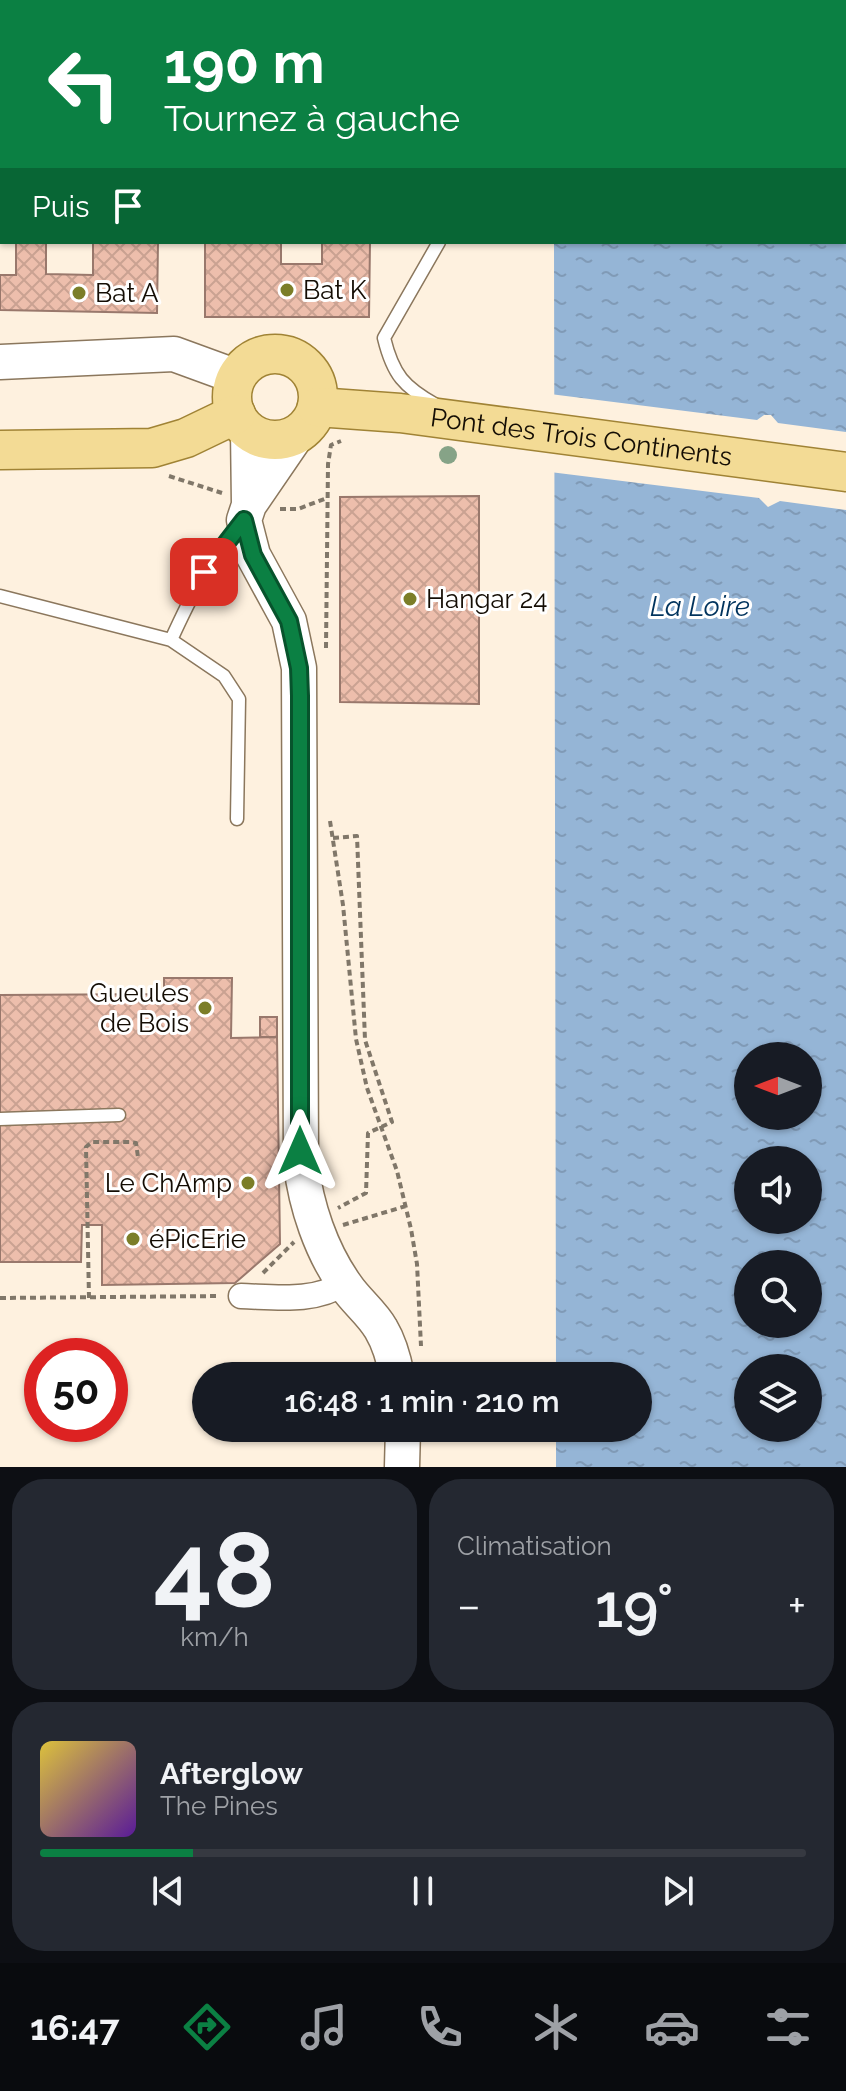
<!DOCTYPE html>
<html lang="fr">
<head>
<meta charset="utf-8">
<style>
	:root { --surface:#171b24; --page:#242831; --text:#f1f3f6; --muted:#9ea1a6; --line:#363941; --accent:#0b8043 }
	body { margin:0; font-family:Raleway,sans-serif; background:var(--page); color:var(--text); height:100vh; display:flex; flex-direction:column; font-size:30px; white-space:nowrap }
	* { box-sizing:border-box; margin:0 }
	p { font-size:26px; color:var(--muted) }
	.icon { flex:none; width:44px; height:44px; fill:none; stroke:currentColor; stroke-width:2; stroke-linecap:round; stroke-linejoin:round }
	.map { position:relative; height:1467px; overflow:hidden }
	.side { display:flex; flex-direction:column; gap:12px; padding:12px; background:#0d0f14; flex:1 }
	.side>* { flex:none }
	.guide { position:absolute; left:0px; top:0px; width:846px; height:244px; box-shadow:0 2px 6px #0004; background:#0b8043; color:#fff; overflow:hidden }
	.needle { width:52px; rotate:270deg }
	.tools { position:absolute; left:734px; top:1042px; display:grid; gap:16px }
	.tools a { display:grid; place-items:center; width:88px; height:88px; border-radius:50%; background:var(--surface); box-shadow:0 2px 6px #0004; font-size:40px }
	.speed { position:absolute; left:24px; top:1338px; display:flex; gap:16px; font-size:40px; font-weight:700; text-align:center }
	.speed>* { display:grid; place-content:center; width:104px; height:104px; border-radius:50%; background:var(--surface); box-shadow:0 2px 6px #0004; line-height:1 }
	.speed .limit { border:12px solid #d22; background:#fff; color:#111 }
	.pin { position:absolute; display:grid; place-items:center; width:68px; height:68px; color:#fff; margin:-34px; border-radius:16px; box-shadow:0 4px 12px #0006 }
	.me { position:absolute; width:88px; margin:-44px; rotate:0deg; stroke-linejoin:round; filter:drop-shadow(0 0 6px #0008) }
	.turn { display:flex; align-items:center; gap:28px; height:168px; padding:0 32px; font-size:36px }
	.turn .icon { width:104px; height:104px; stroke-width:2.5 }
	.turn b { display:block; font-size:56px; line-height:68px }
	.then { display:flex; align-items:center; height:76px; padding:0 32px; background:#0003; gap:16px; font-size:30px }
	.big { font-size:60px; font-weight:600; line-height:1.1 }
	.side .widget { flex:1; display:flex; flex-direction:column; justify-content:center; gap:12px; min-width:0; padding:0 28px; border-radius:32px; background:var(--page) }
	.side .dial { align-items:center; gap:0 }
	.dial b { font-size:104px; line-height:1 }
	.song { display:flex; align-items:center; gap:24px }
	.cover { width:96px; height:96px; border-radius:12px; background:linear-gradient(135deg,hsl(50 70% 55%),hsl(270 70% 35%)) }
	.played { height:8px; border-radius:4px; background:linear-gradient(90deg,var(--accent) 20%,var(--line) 20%) }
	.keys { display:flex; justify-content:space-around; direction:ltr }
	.heat { display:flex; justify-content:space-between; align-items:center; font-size:44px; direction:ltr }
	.side .tiles { flex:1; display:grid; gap:12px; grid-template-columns:1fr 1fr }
	.widget:last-child { grid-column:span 2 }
	.trip { position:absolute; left:192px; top:1362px; width:460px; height:80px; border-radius:40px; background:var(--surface); box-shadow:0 2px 6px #0004; font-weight:600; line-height:80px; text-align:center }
	.tab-bar { display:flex; height:128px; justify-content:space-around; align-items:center; background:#090b0e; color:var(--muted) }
	.tab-bar .icon { width:56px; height:56px }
	.tab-bar .active { color:var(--accent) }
	.tab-bar b { font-size:36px; color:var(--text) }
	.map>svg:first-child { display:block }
	.water { fill:url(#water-ripples); fill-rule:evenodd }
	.pier { fill:#fef1df }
	.building { fill:url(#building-cross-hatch); stroke:#99786c; stroke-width:2 }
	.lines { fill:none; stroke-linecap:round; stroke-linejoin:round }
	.lane-casing { stroke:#8b775d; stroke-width:15 }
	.street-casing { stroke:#8b775d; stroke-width:27 }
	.secondary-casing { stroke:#8b775d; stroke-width:37 }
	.primary-casing { stroke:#a08335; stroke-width:41 }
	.path { stroke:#807769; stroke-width:4; stroke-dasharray:6 4; stroke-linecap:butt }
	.lane { stroke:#fff; stroke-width:12 }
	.street { stroke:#fff; stroke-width:24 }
	.secondary { stroke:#fff; stroke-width:34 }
	.primary { stroke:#f3db95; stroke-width:38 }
	.tree { fill:#86a387 }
	.route-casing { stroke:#07532c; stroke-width:20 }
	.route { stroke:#0b8043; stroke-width:14 }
	.poi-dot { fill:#7b7e28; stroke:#fff; stroke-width:3 }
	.labels { text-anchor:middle; stroke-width:6; stroke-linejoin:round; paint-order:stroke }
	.poi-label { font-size:26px; fill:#140d04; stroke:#fff; text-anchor:start }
	.street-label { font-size:26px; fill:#140d04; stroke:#fff }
	.water-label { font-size:28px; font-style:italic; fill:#00335d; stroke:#fff }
</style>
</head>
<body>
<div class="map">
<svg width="846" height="1467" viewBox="0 0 846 1467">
	<defs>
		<pattern id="water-ripples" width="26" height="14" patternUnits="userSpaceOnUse" patternTransform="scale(2)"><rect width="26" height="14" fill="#95b5d6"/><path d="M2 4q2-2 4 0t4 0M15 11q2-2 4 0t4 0" fill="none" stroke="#809ab6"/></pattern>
		<pattern id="building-cross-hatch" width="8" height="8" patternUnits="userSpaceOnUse" patternTransform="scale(2)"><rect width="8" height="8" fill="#edbeac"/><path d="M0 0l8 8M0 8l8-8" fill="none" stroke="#caa292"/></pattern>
	</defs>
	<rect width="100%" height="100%" fill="#fef1df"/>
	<path class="water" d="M 553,0 L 846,0 L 846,1467 L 556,1467 L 556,1428 L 638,1428 L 638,1376 L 556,1376 L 554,242 L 844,242 L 844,2 ZM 748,1056 L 808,1056 L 808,1116 L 748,1116 ZM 748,1160 L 808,1160 L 808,1220 L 748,1220 ZM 748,1264 L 808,1264 L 808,1324 L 748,1324 ZM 748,1368 L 808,1368 L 808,1428 L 748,1428 Z"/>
	<path class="pier" d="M 550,394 L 757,420 L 764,415 L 771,415 L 778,423 L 846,432 L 846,510 L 780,501 L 768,507 L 759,498 L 550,472 Z"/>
	<path class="building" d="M 0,0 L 158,0 L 2,2 L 2,49 Z
		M 207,0 L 424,0 L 207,2 Z
		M 0,162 L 2,162 L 2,199 L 0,199 Z
		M 16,242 L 46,242 L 46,274 L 93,275 L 93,242 L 158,242 L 157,313 L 0,310 L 0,275 L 16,275 Z
		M 205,242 L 281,242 L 281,264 L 322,264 L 322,242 L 370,242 L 369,317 L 205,317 Z
		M 479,496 L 479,704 L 340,702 L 340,497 Z
		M 164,978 L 232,978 L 231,1038 L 277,1037 L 280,1244 L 235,1283 L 102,1285 L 102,1225 L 82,1225 L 81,1262 L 0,1262 L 0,995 L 164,994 Z
		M 260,1017 L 277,1017 L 277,1037 L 260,1037 Z"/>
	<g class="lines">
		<g class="lane-casing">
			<path id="lane" d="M 436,405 C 404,387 393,375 384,338 L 439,242
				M 0,596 L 171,640 L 224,676 L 239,699 L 237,819
				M 171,640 C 192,594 207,565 239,525
				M 0,1119 L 119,1115"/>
		</g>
		<g class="street-casing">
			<path id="street" d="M 241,1296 C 275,1297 315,1303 344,1283"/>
		</g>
		<g class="secondary-casing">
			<path id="secondary" d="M 0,362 L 174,354 L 237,377
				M 248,430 L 249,505
				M 299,432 L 249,505 L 244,520 L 253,555 L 289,621 L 299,668 L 301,1164 C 306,1206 321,1251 346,1286 C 356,1301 372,1313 381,1329 C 390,1344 394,1360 397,1376
				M 402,1467 L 403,1428"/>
		</g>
		<g class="primary-casing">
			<g id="primary">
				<circle cx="275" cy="397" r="43"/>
				<path id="s1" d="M 317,407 L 400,413 L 846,472"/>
				<path d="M 0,450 L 152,448 L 186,438 L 236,414"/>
			</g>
		</g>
		<path class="path" d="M 169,476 L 222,493
			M 280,509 L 298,509 L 327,498
			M 326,648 L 328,464 L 331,445 L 341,441
			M 330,821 L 343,905 L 356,1039 L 367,1088 L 397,1171 L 411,1229 L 417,1264 L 421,1346
			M 333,838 L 357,836 L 365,1040 L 392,1122 L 368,1133 L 366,1193 L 338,1208
			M 343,1225 L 406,1206
			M 263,1273 L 294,1242
			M 0,1298 L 220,1296
			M 89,1298 L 86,1147 L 92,1142 L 131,1142 L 136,1143 L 138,1157"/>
		<use href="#lane" class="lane"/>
		<use href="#street" class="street"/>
		<use href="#secondary" class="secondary"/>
		<use href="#primary" class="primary"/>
	</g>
	<circle class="tree" cx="448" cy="455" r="9"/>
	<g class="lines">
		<g class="route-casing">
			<path id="route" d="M 204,572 L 244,520 L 253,555 L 289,621 L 299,668 L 300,696 L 300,1151"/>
		</g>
		<use href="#route" class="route"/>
	</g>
	<g class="poi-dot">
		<circle cx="287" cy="290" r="8"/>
		<circle cx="79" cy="293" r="8"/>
		<circle cx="410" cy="599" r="8"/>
		<circle cx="205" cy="1008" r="8"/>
		<circle cx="248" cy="1183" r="8"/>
		<circle cx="133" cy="1239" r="8"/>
	</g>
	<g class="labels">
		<g class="poi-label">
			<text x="303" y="299">Bat K</text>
			<text x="95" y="302">Bat A</text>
			<text x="426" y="608">Hangar 24</text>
			<text x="189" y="1002" text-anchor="end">Gueules<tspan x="189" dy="30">de Bois</tspan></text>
			<text x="232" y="1192" text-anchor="end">Le ChAmp</text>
			<text x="149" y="1248">éPicErie</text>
		</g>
		<g class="street-label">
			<text dy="9" stroke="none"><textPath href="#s1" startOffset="266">Pont des Trois Continents</textPath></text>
		</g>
		<g class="water-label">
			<text x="700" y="616">La Loire</text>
		</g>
	</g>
</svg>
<div class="tools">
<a><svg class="needle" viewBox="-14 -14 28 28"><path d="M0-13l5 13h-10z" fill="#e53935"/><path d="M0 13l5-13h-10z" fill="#9ea1a6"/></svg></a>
<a><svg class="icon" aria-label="sound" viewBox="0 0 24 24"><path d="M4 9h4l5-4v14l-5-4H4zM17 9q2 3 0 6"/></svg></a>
<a><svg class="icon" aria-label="search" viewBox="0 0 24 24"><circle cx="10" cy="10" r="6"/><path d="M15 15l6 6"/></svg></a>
<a><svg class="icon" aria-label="layers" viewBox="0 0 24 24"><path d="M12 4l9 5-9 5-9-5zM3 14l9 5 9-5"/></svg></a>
</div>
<div class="speed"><div class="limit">50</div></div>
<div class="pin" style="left:204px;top:572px;background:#d93025"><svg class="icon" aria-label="arrive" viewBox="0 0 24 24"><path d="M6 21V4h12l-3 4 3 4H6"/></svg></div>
<svg class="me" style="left:300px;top:1151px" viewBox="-20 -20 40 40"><path d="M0-17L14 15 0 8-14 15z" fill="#0b8043" stroke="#fff" stroke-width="4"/></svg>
<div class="trip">16:48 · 1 min · 210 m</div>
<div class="guide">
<div class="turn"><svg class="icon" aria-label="left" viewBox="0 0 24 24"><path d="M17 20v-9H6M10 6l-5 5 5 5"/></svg><div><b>190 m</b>Tournez à gauche</div></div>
<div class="then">Puis<svg class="icon" aria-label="arrive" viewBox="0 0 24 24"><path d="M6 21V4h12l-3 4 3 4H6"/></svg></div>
</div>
</div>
<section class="side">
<div class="tiles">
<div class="widget dial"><b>48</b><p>km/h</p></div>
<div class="widget"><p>Climatisation</p>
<div class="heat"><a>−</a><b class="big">19°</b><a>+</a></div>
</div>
<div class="widget">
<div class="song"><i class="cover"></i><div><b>Afterglow</b><p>The Pines</p></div></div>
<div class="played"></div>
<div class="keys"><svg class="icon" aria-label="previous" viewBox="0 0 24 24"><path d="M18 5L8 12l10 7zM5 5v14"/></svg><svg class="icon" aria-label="pause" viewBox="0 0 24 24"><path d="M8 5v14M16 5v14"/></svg><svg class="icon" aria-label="next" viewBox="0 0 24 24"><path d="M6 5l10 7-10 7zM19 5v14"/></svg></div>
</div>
</div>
</section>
<nav class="tab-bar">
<b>16:47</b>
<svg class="icon active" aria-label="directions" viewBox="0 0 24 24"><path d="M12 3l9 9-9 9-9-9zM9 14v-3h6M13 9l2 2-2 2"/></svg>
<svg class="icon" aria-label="music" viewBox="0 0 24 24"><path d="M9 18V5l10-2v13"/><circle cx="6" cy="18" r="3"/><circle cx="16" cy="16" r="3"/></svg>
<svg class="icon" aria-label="phone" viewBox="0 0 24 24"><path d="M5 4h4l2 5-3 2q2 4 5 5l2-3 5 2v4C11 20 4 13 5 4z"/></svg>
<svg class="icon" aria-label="climate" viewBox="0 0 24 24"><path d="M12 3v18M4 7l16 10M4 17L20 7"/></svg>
<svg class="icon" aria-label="car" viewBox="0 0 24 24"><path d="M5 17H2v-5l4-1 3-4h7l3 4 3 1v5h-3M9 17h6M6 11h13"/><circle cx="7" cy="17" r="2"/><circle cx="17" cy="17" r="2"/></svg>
<svg class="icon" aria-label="filters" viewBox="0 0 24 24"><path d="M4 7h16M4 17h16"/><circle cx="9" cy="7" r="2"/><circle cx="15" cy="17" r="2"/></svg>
</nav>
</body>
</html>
